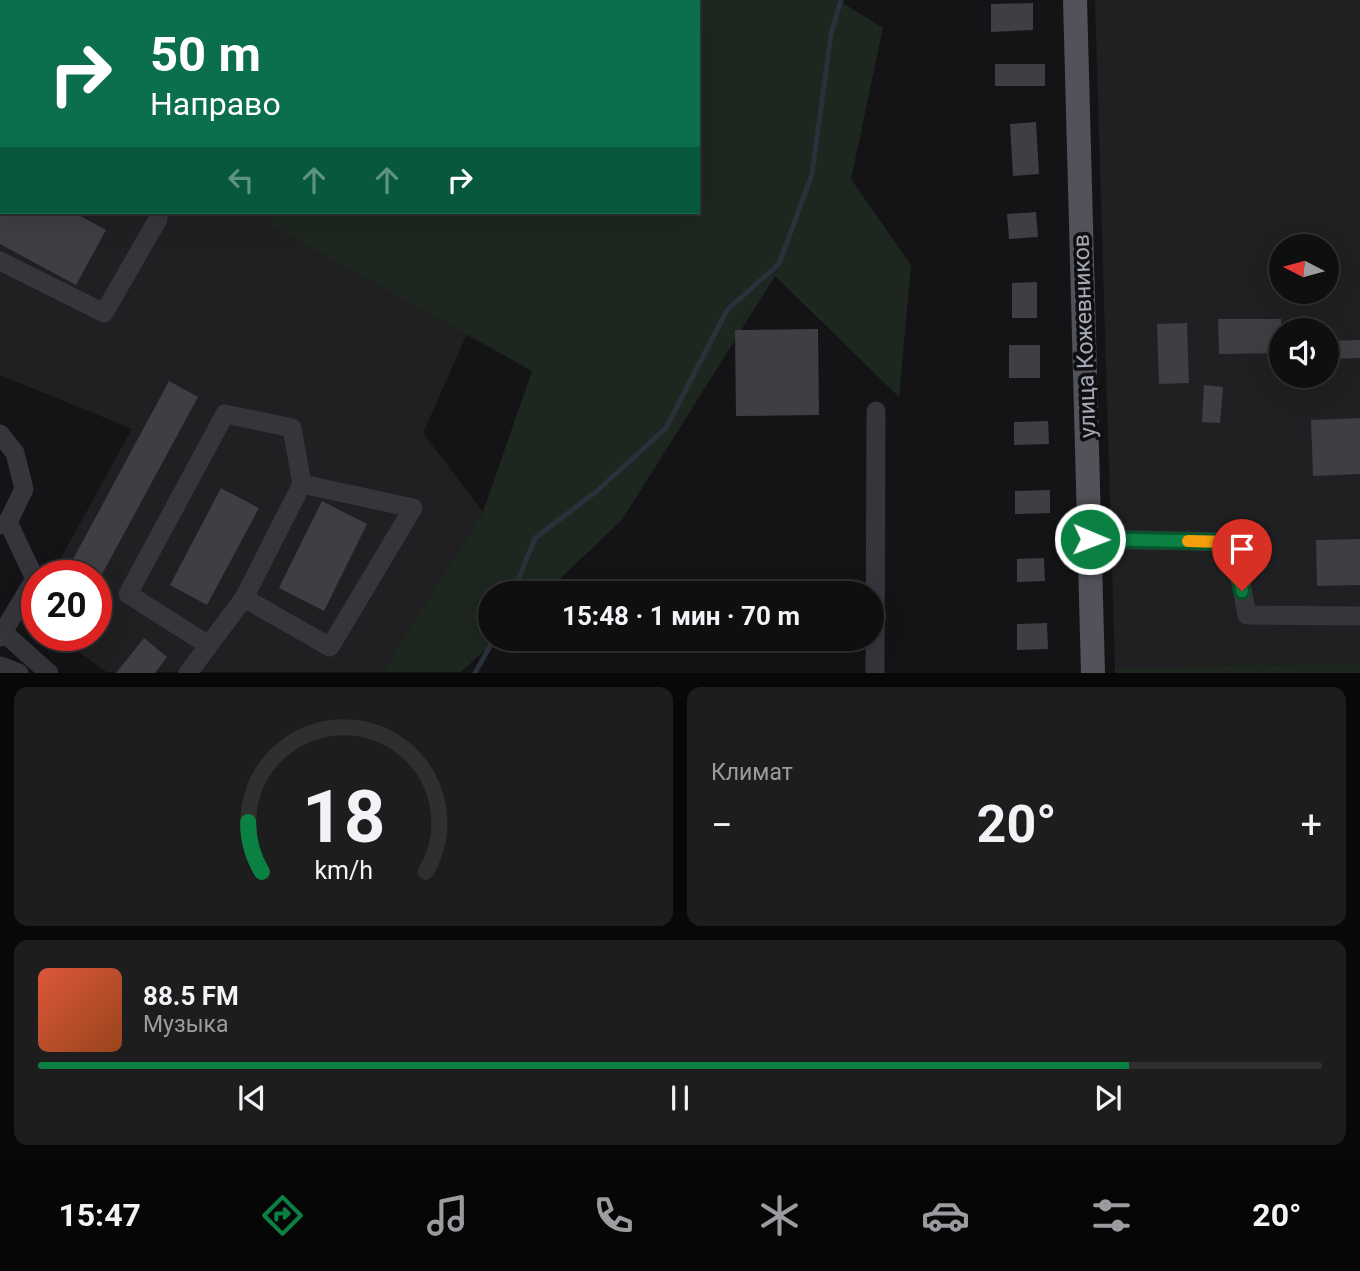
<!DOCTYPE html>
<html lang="ru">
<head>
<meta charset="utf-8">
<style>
	:root { --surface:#0f0f10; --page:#1d1d1e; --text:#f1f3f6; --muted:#9b9c9f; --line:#2f2f30; --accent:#0b8043 }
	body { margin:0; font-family:Roboto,sans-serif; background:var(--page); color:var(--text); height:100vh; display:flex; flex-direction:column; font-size:26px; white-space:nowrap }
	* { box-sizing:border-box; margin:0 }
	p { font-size:23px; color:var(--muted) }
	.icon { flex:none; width:38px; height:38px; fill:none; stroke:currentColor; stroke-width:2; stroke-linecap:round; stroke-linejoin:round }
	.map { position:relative; height:673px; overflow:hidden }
	.sheet { display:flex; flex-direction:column; gap:14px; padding:14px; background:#080809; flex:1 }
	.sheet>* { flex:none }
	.guide { position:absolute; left:0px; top:0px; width:700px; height:214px; box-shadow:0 7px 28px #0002,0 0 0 2px var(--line); background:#0b6e4f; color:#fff; overflow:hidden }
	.needle { width:46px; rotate:276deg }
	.tools { position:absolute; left:1269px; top:234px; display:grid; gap:14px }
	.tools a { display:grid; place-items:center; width:70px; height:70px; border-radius:50%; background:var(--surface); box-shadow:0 7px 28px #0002,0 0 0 2px var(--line); font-size:35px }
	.speed { position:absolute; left:21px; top:560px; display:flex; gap:14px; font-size:35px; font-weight:700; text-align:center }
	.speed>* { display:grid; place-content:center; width:91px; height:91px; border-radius:50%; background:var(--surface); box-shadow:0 7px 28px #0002,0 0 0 2px var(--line); line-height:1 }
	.speed .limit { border:10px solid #d22; background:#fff; color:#111 }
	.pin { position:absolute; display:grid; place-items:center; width:60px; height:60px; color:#fff; margin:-72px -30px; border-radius:50% 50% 50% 0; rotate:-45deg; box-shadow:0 0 7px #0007 }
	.pin .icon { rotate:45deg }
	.me { position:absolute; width:77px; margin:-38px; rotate:91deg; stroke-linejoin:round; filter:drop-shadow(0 0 5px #0008) }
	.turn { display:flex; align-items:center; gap:24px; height:147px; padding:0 35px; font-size:32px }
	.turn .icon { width:91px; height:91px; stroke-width:2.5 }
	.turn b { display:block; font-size:49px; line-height:60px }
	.lanes { display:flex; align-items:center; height:66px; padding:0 35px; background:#0003; justify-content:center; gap:35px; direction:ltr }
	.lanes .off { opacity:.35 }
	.big { font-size:52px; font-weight:700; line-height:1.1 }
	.sheet .card { flex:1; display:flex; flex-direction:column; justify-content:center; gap:10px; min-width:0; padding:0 24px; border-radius:14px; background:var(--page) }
	.sheet .dial { align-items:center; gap:0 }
	.dial svg { height:182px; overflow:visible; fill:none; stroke:var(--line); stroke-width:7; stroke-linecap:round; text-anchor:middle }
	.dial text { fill:var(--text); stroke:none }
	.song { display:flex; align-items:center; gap:21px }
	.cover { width:84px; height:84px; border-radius:10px; background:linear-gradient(135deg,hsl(10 70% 55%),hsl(20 70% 35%)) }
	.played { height:7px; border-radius:4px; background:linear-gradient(90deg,var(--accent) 85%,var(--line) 85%) }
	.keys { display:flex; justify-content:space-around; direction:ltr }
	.heat { display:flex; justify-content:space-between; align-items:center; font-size:38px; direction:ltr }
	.sheet .tiles { flex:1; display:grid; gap:14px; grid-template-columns:1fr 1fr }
	.card:last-child { grid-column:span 2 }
	.trip { position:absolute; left:478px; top:581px; width:406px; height:70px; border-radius:35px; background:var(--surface); box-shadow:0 7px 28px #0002,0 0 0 2px var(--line); font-weight:700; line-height:70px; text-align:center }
	.tab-bar { display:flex; height:112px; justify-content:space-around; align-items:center; background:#060606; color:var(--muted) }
	.tab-bar .icon { width:49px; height:49px }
	.tab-bar .on { color:var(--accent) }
	.tab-bar b { font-size:32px; color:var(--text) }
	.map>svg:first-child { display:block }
	.built { fill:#202023; fill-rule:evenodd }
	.green { fill:#1e2620 }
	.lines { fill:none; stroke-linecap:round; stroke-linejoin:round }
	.stream { stroke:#2a313a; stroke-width:5 }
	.building { fill:#3e3e43 }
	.minor { stroke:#35353b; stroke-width:19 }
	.major { stroke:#51525a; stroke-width:24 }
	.route-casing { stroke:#07532c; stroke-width:18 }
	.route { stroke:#0b8043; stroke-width:12 }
	.slow { stroke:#f59e0b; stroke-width:12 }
	.labels { text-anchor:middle; stroke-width:7; stroke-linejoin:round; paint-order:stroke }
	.street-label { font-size:23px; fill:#a5a9b6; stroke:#0f0f11 }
</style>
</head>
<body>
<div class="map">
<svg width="1360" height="673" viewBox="0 0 1360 673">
	<rect width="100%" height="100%" fill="#141416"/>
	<path class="built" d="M 0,0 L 638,0 L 2,2 L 2,212 L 521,212 L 423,433 L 483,512 L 382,672 L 107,672 L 55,635 L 96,635 L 96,576 L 51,576 L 132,429 L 0,375 Z
		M 1095,0 L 1360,0 L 1360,663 L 1115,668 ZM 1281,247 L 1326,247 L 1326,292 L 1281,292 ZM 1281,331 L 1326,331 L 1326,376 L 1281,376 Z"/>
	<path class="green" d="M 661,0 L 838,0 L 883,28 L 851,179 L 911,265 L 899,397 L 775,276 L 622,520 L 545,593 L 490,593 L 490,639 L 497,639 L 461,672 L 382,672 L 483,512 L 532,371 L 271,225 L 275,212 L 698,212 L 698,2 Z
		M 1360,663 L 1360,673 L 1115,673 L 1115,668 Z"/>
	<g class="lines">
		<path class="stream" d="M 513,593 L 535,538 L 597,491 L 666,428 L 727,310 L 779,264 L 812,174 L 831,34 L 841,0
			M 475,673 L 494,639"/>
	</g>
	<path class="building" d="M 1033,3 L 1033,30 L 991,32 L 991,4 Z
		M 995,64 L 1045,64 L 1045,86 L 995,86 Z
		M 1036,122 L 1039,174 L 1013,176 L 1010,124 Z
		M 0,212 L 73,212 L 106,230 L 76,285 L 0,244 Z
		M 1036,212 L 1038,237 L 1009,239 L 1007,214 Z
		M 1037,282 L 1037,318 L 1012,318 L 1012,283 Z
		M 1218,319 L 1281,319 L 1281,353 L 1219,354 Z
		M 1187,323 L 1189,383 L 1159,384 L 1157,324 Z
		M 818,329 L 819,415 L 736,416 L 735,330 Z
		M 1360,340 L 1360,358 L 1326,359 L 1326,341 Z
		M 1009,345 L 1040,345 L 1040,378 L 1009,378 Z
		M 169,381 L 198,397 L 101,576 L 64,576 Z
		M 1204,385 L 1223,387 L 1220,423 L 1202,422 Z
		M 1360,418 L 1360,474 L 1313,476 L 1311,420 Z
		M 1048,421 L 1049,444 L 1014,445 L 1014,422 Z
		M 221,488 L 259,508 L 207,605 L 170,585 Z
		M 1050,490 L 1050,513 L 1015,514 L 1015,491 Z
		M 322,501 L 367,524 L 324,611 L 279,588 Z
		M 1360,539 L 1360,585 L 1317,586 L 1316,540 Z
		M 1044,558 L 1045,581 L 1017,582 L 1017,559 Z
		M 1047,623 L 1048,649 L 1017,650 L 1017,624 Z
		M 144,638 L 167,657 L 155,673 L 116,673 Z"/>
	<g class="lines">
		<path class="minor" d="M 0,66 L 2,66
			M 0,261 L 104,313 L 158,219 L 158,212
			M 0,434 L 15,453 L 24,489 L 8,522 L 0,525
			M 1090,539 L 1233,542 L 1247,615 L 1360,616
			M 244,598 L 330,647 L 413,508 L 302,484
			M 3,632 L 49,673
			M 0,637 L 35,579 L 8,522
			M 0,666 L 19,673
			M 188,673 L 244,598 L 302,484 L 292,428 L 225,414 L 128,594 L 208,645
			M 875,673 L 876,411"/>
		<path class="major" d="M 1075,0 L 1093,673"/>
	</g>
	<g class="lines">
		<g class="route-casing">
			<path id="route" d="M 1090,539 L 1233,542 L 1242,591"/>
		</g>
		<use href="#route" class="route"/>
		<path class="slow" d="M 1188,541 L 1227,542"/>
	</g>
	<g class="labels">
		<g class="street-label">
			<text transform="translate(1084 336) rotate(-92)" y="8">улица Кожевников</text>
		</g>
	</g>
</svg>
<div class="tools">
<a><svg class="needle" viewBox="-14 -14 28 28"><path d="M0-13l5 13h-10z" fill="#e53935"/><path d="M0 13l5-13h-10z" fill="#9b9c9f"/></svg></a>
<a><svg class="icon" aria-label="sound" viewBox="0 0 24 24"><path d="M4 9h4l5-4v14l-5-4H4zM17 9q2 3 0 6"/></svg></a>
</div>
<div class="speed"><div class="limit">20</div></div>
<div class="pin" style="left:1242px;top:591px;background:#d93025"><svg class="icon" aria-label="arrive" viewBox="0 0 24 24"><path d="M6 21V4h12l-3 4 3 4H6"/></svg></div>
<svg class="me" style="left:1090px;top:539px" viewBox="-20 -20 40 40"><circle r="17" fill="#0b8043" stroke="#fff" stroke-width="3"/><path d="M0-11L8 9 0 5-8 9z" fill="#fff"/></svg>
<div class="trip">15:48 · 1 мин · 70 m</div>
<div class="guide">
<div class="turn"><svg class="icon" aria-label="right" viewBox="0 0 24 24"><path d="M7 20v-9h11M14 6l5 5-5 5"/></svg><div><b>50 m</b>Направо</div></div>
<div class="lanes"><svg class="icon off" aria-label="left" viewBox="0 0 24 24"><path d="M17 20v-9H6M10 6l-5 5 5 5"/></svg><svg class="icon off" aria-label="ahead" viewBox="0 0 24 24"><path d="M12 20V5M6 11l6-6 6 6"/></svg><svg class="icon off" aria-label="ahead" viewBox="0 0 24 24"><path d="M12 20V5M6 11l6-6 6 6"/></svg><svg class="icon" aria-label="right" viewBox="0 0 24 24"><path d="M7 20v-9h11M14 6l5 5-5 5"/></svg></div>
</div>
</div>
<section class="sheet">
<div class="tiles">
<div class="card dial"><svg viewBox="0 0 100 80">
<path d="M14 69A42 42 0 1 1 86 69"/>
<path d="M14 69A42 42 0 0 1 8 47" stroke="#0b8043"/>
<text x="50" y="56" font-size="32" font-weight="700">18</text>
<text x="50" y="72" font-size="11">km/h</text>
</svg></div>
<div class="card"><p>Климат</p>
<div class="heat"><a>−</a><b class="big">20°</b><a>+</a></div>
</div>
<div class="card">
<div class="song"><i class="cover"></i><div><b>88.5 FM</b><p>Музыка</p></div></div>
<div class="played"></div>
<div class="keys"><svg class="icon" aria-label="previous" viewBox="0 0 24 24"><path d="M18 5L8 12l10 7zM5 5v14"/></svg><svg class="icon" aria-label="pause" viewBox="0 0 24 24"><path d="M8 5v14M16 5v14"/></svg><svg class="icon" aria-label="next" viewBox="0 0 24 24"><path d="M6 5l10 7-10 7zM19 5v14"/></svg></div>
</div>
</div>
</section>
<nav class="tab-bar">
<b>15:47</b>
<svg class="icon on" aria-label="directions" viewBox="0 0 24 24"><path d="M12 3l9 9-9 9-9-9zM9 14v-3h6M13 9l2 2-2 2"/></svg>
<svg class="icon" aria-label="music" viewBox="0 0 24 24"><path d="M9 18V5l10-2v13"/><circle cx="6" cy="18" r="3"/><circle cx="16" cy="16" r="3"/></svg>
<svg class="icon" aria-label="phone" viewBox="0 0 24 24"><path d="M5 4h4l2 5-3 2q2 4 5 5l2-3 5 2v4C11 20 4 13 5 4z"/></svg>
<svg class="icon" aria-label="climate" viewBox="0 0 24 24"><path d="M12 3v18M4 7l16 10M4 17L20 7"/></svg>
<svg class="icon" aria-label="car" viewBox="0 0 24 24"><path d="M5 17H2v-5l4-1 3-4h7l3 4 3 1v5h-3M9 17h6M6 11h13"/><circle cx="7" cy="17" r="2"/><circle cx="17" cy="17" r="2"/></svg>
<svg class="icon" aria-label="filters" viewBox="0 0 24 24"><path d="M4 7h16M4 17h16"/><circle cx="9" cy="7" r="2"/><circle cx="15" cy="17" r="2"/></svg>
<b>20°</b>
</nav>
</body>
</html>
